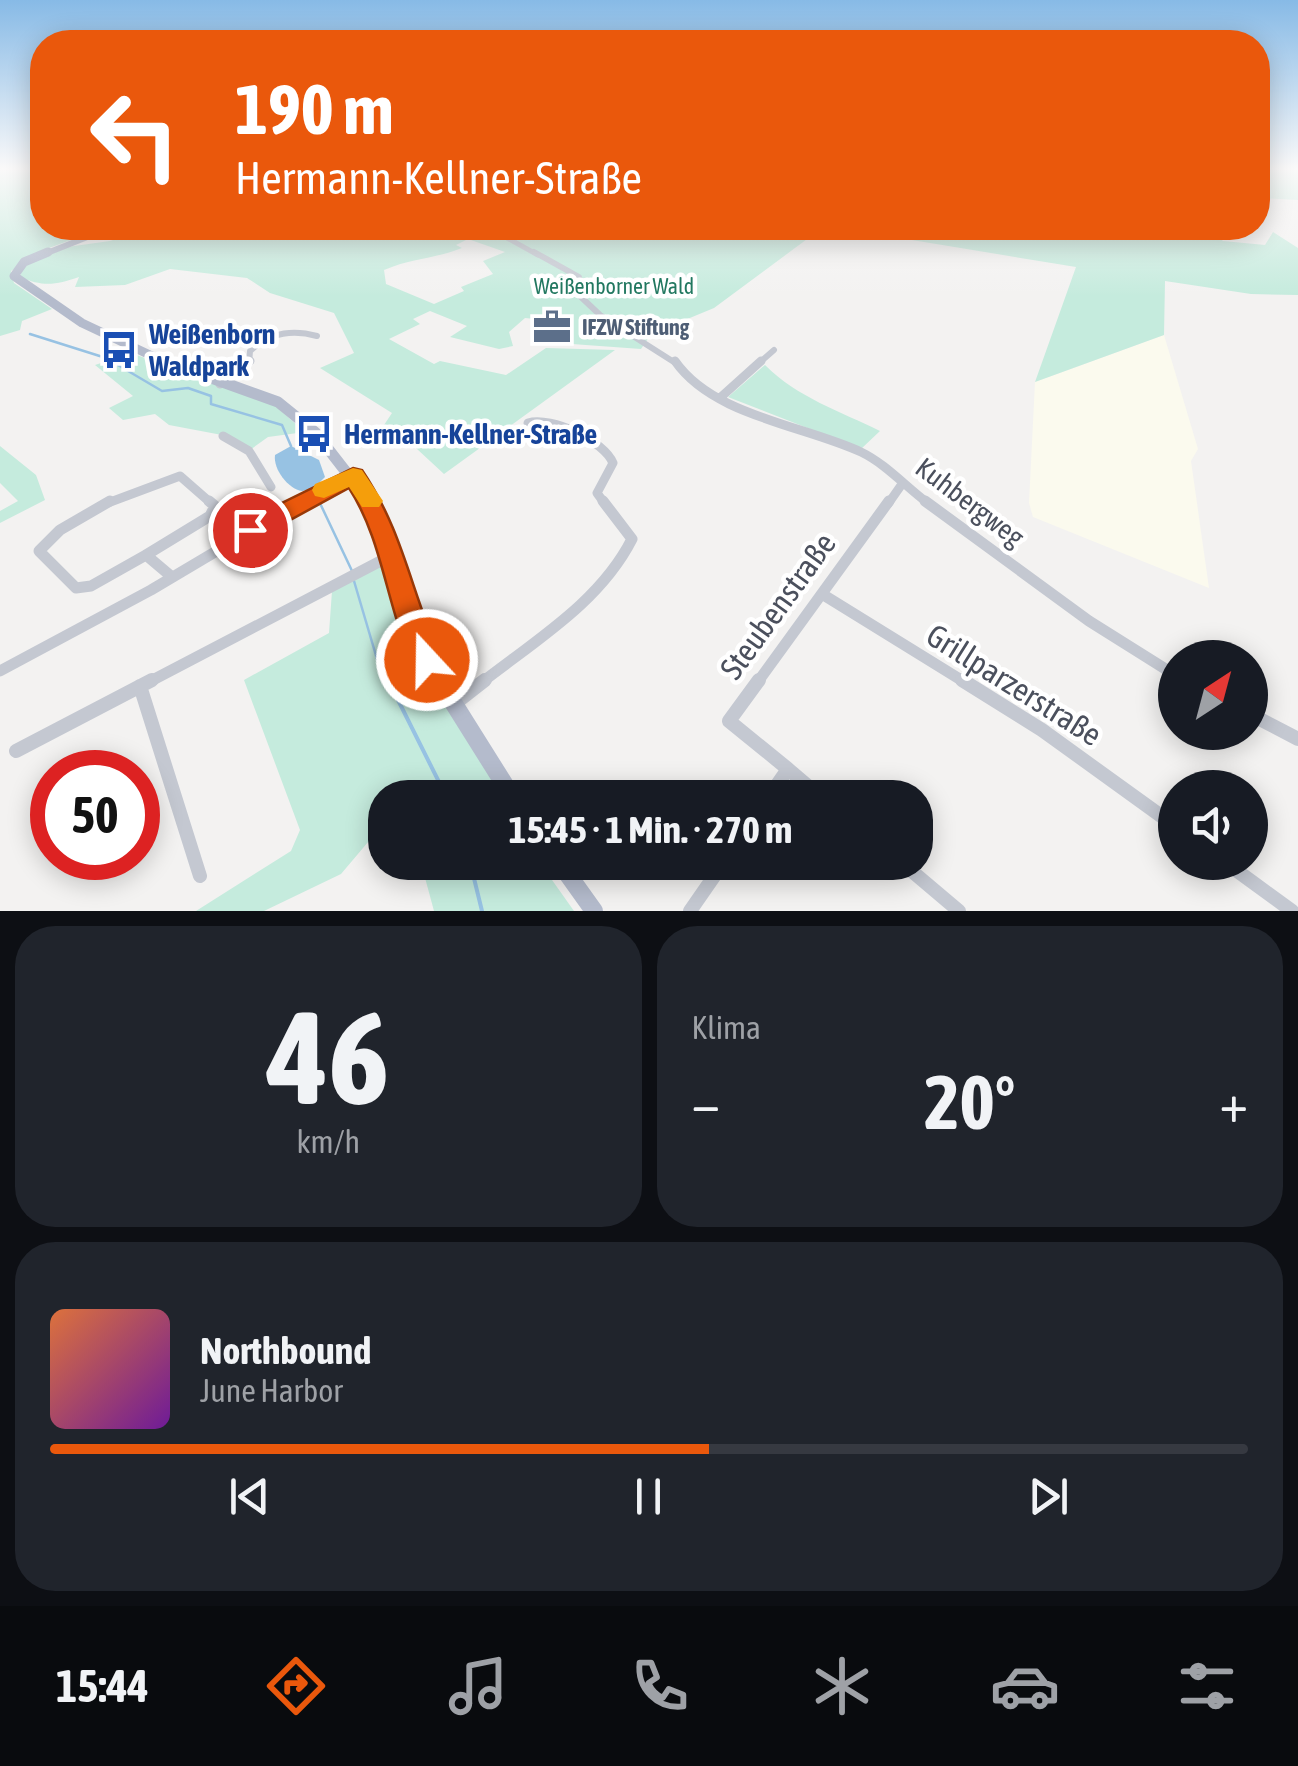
<!DOCTYPE html>
<html lang="de">
<head>
<meta charset="utf-8">
<style>
	:root { --surface:#171b24; --page:#20242c; --text:#f1f3f6; --muted:#9ea1a6; --line:#363941; --accent:#ea580c }
	body { margin:0; font-family:"Asap Condensed",sans-serif; background:var(--page); color:var(--text); height:100vh; display:flex; flex-direction:column; font-size:38px; white-space:nowrap }
	* { box-sizing:border-box; margin:0 }
	p { font-size:32px; color:var(--muted) }
	.icon { flex:none; width:55px; height:55px; fill:none; stroke:currentColor; stroke-width:2; stroke-linecap:round; stroke-linejoin:round }
	.map { position:relative; height:911px; overflow:hidden }
	.panel { display:flex; flex-direction:column; gap:15px; padding:15px; background:#0d0f14; flex:1 }
	.panel>* { flex:none }
	.hud { position:absolute; left:30px; top:30px; width:1240px; height:210px; border-radius:40px; box-shadow:0 5px 25px #0003; background:#ea580c; color:#fff; overflow:hidden }
	.needle { width:65px; rotate:36deg }
	.fabs { position:absolute; left:1158px; top:640px; display:grid; gap:20px }
	.fabs a { display:grid; place-items:center; width:110px; height:110px; border-radius:50%; background:var(--surface); box-shadow:0 5px 25px #0003; font-size:50px }
	.speed { position:absolute; left:30px; top:750px; display:flex; gap:20px; font-size:50px; font-weight:700; text-align:center }
	.speed>* { display:grid; place-content:center; width:130px; height:130px; border-radius:50%; background:var(--surface); box-shadow:0 5px 25px #0003; line-height:1 }
	.speed .limit { border:15px solid #d22; background:#fff; color:#111 }
	.pin { position:absolute; display:grid; place-items:center; width:85px; height:85px; color:#fff; margin:-42px; border:5px solid #fff; border-radius:50%; box-shadow:0 2px 10px #0007 }
	.me { position:absolute; width:110px; margin:-55px; rotate:339deg; stroke-linejoin:round; filter:drop-shadow(0 0 8px #0008) }
	.turn { display:flex; align-items:center; gap:35px; height:210px; padding:0 40px; font-size:45px }
	.turn .icon { width:130px; height:130px; stroke-width:2.5 }
	.turn b { display:block; font-size:70px; line-height:85px }
	.big { font-size:75px; font-weight:700; line-height:1.1 }
	.panel .tile { flex:1; display:flex; flex-direction:column; justify-content:center; gap:15px; min-width:0; padding:0 35px; border-radius:40px; background:var(--page) }
	.panel .dial { align-items:center; gap:0 }
	.dial b { font-size:130px; line-height:1 }
	.song { display:flex; align-items:center; gap:30px }
	.cover { width:120px; height:120px; border-radius:15px; background:linear-gradient(135deg,hsl(20 70% 55%),hsl(280 70% 35%)) }
	.played { height:10px; border-radius:5px; background:linear-gradient(90deg,var(--accent) 55%,var(--line) 55%) }
	.keys { display:flex; justify-content:space-around; direction:ltr }
	.heat { display:flex; justify-content:space-between; align-items:center; font-size:55px; direction:ltr }
	.panel .tiles { flex:1; display:grid; gap:15px; grid-template-columns:1fr 1fr }
	.tile:last-child { grid-column:span 2 }
	.trip { position:absolute; left:368px; top:780px; width:565px; height:100px; border-radius:40px; background:var(--surface); box-shadow:0 5px 25px #0003; font-weight:700; line-height:100px; text-align:center }
	.tabs { display:flex; height:160px; justify-content:space-around; align-items:center; background:#090b0e; color:var(--muted) }
	.tabs .icon { width:70px; height:70px }
	.tabs .selected { color:var(--accent) }
	.tabs b { font-size:45px; color:var(--text) }
	.map>svg:first-child { display:block }
	.commercial { fill:#fbfaee }
	.green { fill:#c5ebdd; fill-rule:evenodd }
	.water { fill:#97c2e3 }
	.lines { fill:none; stroke-linecap:round; stroke-linejoin:round }
	.stream-far1 { stroke:#97c2e3; stroke-width:2.5 }
	.stream { stroke:#97c2e3; stroke-width:4 }
	.minor-far4 { stroke:#c4c8d1; stroke-width:5 }
	.minor-far3 { stroke:#c4c8d1; stroke-width:6 }
	.minor-far2 { stroke:#c4c8d1; stroke-width:9 }
	.minor-far1 { stroke:#c4c8d1; stroke-width:11 }
	.minor { stroke:#c4c8d1; stroke-width:14 }
	.major-far4 { stroke:#b4bbcc; stroke-width:6 }
	.major-far3 { stroke:#b4bbcc; stroke-width:9 }
	.major-far2 { stroke:#b4bbcc; stroke-width:11 }
	.major-far1 { stroke:#b4bbcc; stroke-width:14 }
	.major { stroke:#b4bbcc; stroke-width:18 }
	.route { fill:#ea580c; stroke:#983908; stroke-width:2.5 }
	.slow { fill:#f59e0b }
	.labels { text-anchor:middle; stroke-width:9; stroke-linejoin:round; paint-order:stroke }
	.far-park-label { font-size:22px; fill:#227860; stroke:#fff }
	.far-service-label { font-size:22px; font-weight:bold; fill:#4e5e75; stroke:#fff; text-anchor:start }
	.transit-label { font-size:28px; font-weight:bold; fill:#164399; stroke:#fff; text-anchor:start }
	.street-label { font-size:28px; fill:#4b505d; stroke:#fff }
	.near-street-label { font-size:32px; fill:#4b505d; stroke:#fff }
</style>
</head>
<body>
<div class="map">
<svg width="1298" height="911" viewBox="0 0 1298 911">
	<rect width="100%" height="100%" fill="#f3f2f1"/>
	<path class="commercial" d="M 1164,335 L 1198,449 L 1191,461 L 1209,588 L 1033,517 L 1029,503 L 1035,382 Z"/>
	<path class="green" d="M 0,169 L 42,169 L 42,228 L 103,228 L 41,251 L 11,271 L 14,283 L 52,309 L 22,321 L 20,330 L 0,336 Z
		M 1258,169 L 1298,169 L 1298,200 L 1258,198 Z
		M 132,228 L 822,228 L 714,308 L 651,334 L 641,349 L 572,344 L 566,322 L 525,318 L 509,332 L 513,346 L 499,349 L 450,337 L 467,326 L 430,311 L 413,319 L 420,324 L 389,339 L 434,364 L 440,361 L 506,375 L 546,348 L 615,350 L 444,474 L 417,449 L 382,428 L 392,413 L 320,368 L 354,353 L 334,313 L 270,293 L 247,278 L 170,269 L 125,285 L 75,287 L 79,277 C 56,285 43,287 20,277 L 22,267 L 60,248 L 110,241 L 136,232 ZM 468,239 L 505,252 L 483,261 L 493,274 L 461,287 L 464,291 L 434,304 L 386,284 L 384,270 C 412,258 434,259 462,248 L 456,245 Z
		M 839,228 L 1208,228 L 1223,241 L 1265,245 L 1273,232 L 1298,248 L 1298,295 L 1251,294 L 1165,281 L 1164,335 L 1035,382 L 1076,267 Z
		M 131,353 L 273,404 L 305,432 L 268,437 L 250,450 L 222,435 L 169,425 L 155,414 L 123,420 L 109,408 L 133,396 L 95,365 Z
		M 765,365 C 798,398 840,411 880,431 L 861,449 L 728,397 Z
		M 0,446 L 36,475 L 45,500 L 0,523 L 0,511 L 18,501 L 0,483 Z
		M 390,561 L 416,640 L 507,797 L 385,798 L 385,822 L 341,874 L 264,911 L 196,911 L 291,851 L 300,830 L 244,680 L 329,633 L 332,591 Z
		M 421,863 L 540,863 L 574,911 L 434,911 Z"/>
	<path class="water" d="M 291,446 L 319,460 L 325,477 L 313,489 L 302,491 C 288,489 273,469 275,455 Z"/>
	<g class="lines">
		<path class="stream-far1" d="M 30,334 L 106,358 L 162,391 L 188,388 L 211,396 L 211,404 L 282,425 L 291,446
			M 318,499 L 353,573
			M 354,581 L 377,659 L 389,683"/>
		<path class="stream" d="M 388,680 L 447,798
			M 470,862 L 482,911"/>
		<path class="minor-far4" d="M 489,228 L 538,255"/>
		<path class="minor-far3" d="M 534,252 L 579,277 L 581,297 L 600,315 L 677,364
			M 249,364 L 250,351 C 269,333 292,329 317,336
			M 758,364 L 774,350"/>
		<path class="minor-far2" d="M 675,361 C 713,416 803,425 861,452 C 886,464 906,487 929,504
			M 220,384 L 250,361
			M 721,397 L 761,361
			M 562,429 L 538,432 L 528,423 C 552,416 604,441 613,463 L 597,493 L 605,504
			M 223,436 L 249,451 L 271,487
			M 105,504 L 180,476 L 212,504
			M 296,504 L 352,476
			M 888,504 L 902,484"/>
		<path class="minor-far1" d="M 110,501 L 60,530 L 39,551 L 76,588 L 91,586 L 146,555
			M 925,501 L 1089,621 L 1175,675
			M 146,555 L 172,577
			M 146,555 L 210,516 L 215,506 L 209,501
			M 822,594 L 966,683
			M 0,671 L 151,590 L 301,501
			M 147,683 L 394,554
			M 481,683 C 536,640 600,602 632,539 L 603,501
			M 757,683 L 889,501"/>
		<path class="minor" d="M 759,680 L 729,721 L 788,769 L 768,798
			M 962,680 L 1042,730 L 1175,826
			M 140,686 L 200,876
			M 453,705 L 485,680
			M 1250,714 L 1298,739
			M 16,751 L 152,680
			M 788,769 L 822,798
			M 901,862 L 959,911
			M 1225,862 L 1292,911
			M 690,911 L 724,862"/>
		<path class="major-far4" d="M 42,255 L 110,228"/>
		<path class="major-far3" d="M 48,252 L 24,262 L 14,276 L 82,323 L 169,364"/>
		<path class="major-far2" d="M 164,361 L 278,402 L 315,432 L 371,504"/>
		<path class="major-far1" d="M 369,501 L 394,554 L 416,640 L 440,683"/>
		<path class="major" d="M 439,680 L 513,798
			M 559,862 L 594,911"/>
	</g>
	<linearGradient id="sky" x2="0" y2="1"><stop stop-color="#87bae6"/><stop offset="0.57" stop-color="#faf9f9"/><stop offset="1" stop-color="#faf9f9" stop-opacity="0"/></linearGradient>
	<rect width="1298" height="296" fill="url(#sky)"/>
	<path class="route" d="M 353,468 L 362,470 C 405,534 411,594 442,660 L 438,669 L 427,673 L 416,669 C 386,611 385,544 349,488 L 259,537 L 250,539 L 237,530 L 241,523 Z"/>
	<path class="slow" d="M 353,468 L 362,470 L 383,501 L 379,507 L 362,507 L 349,487 L 324,498 L 315,496 L 312,490 L 315,484 Z"/>
	<defs>
		<g id="office-bare" transform="scale(3)"><path d="M-6-3h4V-5.5h4V-3h4V5H-6ZM-1-4.5V-3h2v-1.5ZM-6 0V1H6V0Z" fill="#5c6f8a" stroke="#fff" stroke-width="2.5" paint-order="stroke"/></g>
		<g id="bus-bare" transform="scale(3)"><path d="M-5-6H5V4H4V6H2V4H-2V6H-4V4H-5ZM-3.5-4V0h7V-4ZM-3.5 1.2v1.5H-2V1.2ZM2 1.2v1.5H3.5V1.2Z" fill="#1a4fb4" stroke="#fff" stroke-width="2.5" paint-order="stroke"/></g>
	</defs>
	<g fill-rule="evenodd">
		<use href="#office-bare" x="552" y="327"/>
		<use href="#bus-bare" x="119" y="350"/>
		<use href="#bus-bare" x="314" y="434"/>
	</g>
	<g class="labels">
		<g class="far-park-label">
			<text x="614" y="294">Weißenborner Wald</text>
		</g>
		<g class="far-service-label">
			<text x="582" y="335">IFZW Stiftung</text>
		</g>
		<g class="transit-label">
			<text x="149" y="344">Weißenborn<tspan x="149" dy="32">Waldpark</tspan></text>
			<text x="344" y="444">Hermann-Kellner-Straße</text>
		</g>
		<g class="street-label">
			<text transform="translate(970 502) rotate(37)" y="10">Kuhbergweg</text>
		</g>
		<g class="near-street-label">
			<text transform="translate(778 606) rotate(-54)" y="11">Steubenstraße</text>
			<text transform="translate(1014 685) rotate(32)" y="11">Grillparzerstraße</text>
		</g>
	</g>
</svg>
<div class="fabs">
<a><svg class="needle" viewBox="-14 -14 28 28"><path d="M0-13l5 13h-10z" fill="#e53935"/><path d="M0 13l5-13h-10z" fill="#9ea1a6"/></svg></a>
<a><svg class="icon" aria-label="sound" viewBox="0 0 24 24"><path d="M4 9h4l5-4v14l-5-4H4zM17 9q2 3 0 6"/></svg></a>
</div>
<div class="speed"><div class="limit">50</div></div>
<div class="pin" style="left:250px;top:530px;background:#d93025"><svg class="icon" aria-label="arrive" viewBox="0 0 24 24"><path d="M6 21V4h12l-3 4 3 4H6"/></svg></div>
<svg class="me" style="left:427px;top:660px" viewBox="-20 -20 40 40"><circle r="17" fill="#ea580c" stroke="#fff" stroke-width="3"/><path d="M0-11L8 9 0 5-8 9z" fill="#fff"/></svg>
<div class="trip">15:45 · 1 Min. · 270 m</div>
<div class="hud">
<div class="turn"><svg class="icon" aria-label="left" viewBox="0 0 24 24"><path d="M17 20v-9H6M10 6l-5 5 5 5"/></svg><div><b>190 m</b>Hermann-Kellner-Straße</div></div>
</div>
</div>
<section class="panel">
<div class="tiles">
<div class="tile dial"><b>46</b><p>km/h</p></div>
<div class="tile"><p>Klima</p>
<div class="heat"><a>−</a><b class="big">20°</b><a>+</a></div>
</div>
<div class="tile">
<div class="song"><i class="cover"></i><div><b>Northbound</b><p>June Harbor</p></div></div>
<div class="played"></div>
<div class="keys"><svg class="icon" aria-label="previous" viewBox="0 0 24 24"><path d="M18 5L8 12l10 7zM5 5v14"/></svg><svg class="icon" aria-label="pause" viewBox="0 0 24 24"><path d="M8 5v14M16 5v14"/></svg><svg class="icon" aria-label="next" viewBox="0 0 24 24"><path d="M6 5l10 7-10 7zM19 5v14"/></svg></div>
</div>
</div>
</section>
<nav class="tabs">
<b>15:44</b>
<svg class="icon selected" aria-label="directions" viewBox="0 0 24 24"><path d="M12 3l9 9-9 9-9-9zM9 14v-3h6M13 9l2 2-2 2"/></svg>
<svg class="icon" aria-label="music" viewBox="0 0 24 24"><path d="M9 18V5l10-2v13"/><circle cx="6" cy="18" r="3"/><circle cx="16" cy="16" r="3"/></svg>
<svg class="icon" aria-label="phone" viewBox="0 0 24 24"><path d="M5 4h4l2 5-3 2q2 4 5 5l2-3 5 2v4C11 20 4 13 5 4z"/></svg>
<svg class="icon" aria-label="climate" viewBox="0 0 24 24"><path d="M12 3v18M4 7l16 10M4 17L20 7"/></svg>
<svg class="icon" aria-label="car" viewBox="0 0 24 24"><path d="M5 17H2v-5l4-1 3-4h7l3 4 3 1v5h-3M9 17h6M6 11h13"/><circle cx="7" cy="17" r="2"/><circle cx="17" cy="17" r="2"/></svg>
<svg class="icon" aria-label="filters" viewBox="0 0 24 24"><path d="M4 7h16M4 17h16"/><circle cx="9" cy="7" r="2"/><circle cx="15" cy="17" r="2"/></svg>
</nav>
</body>
</html>
